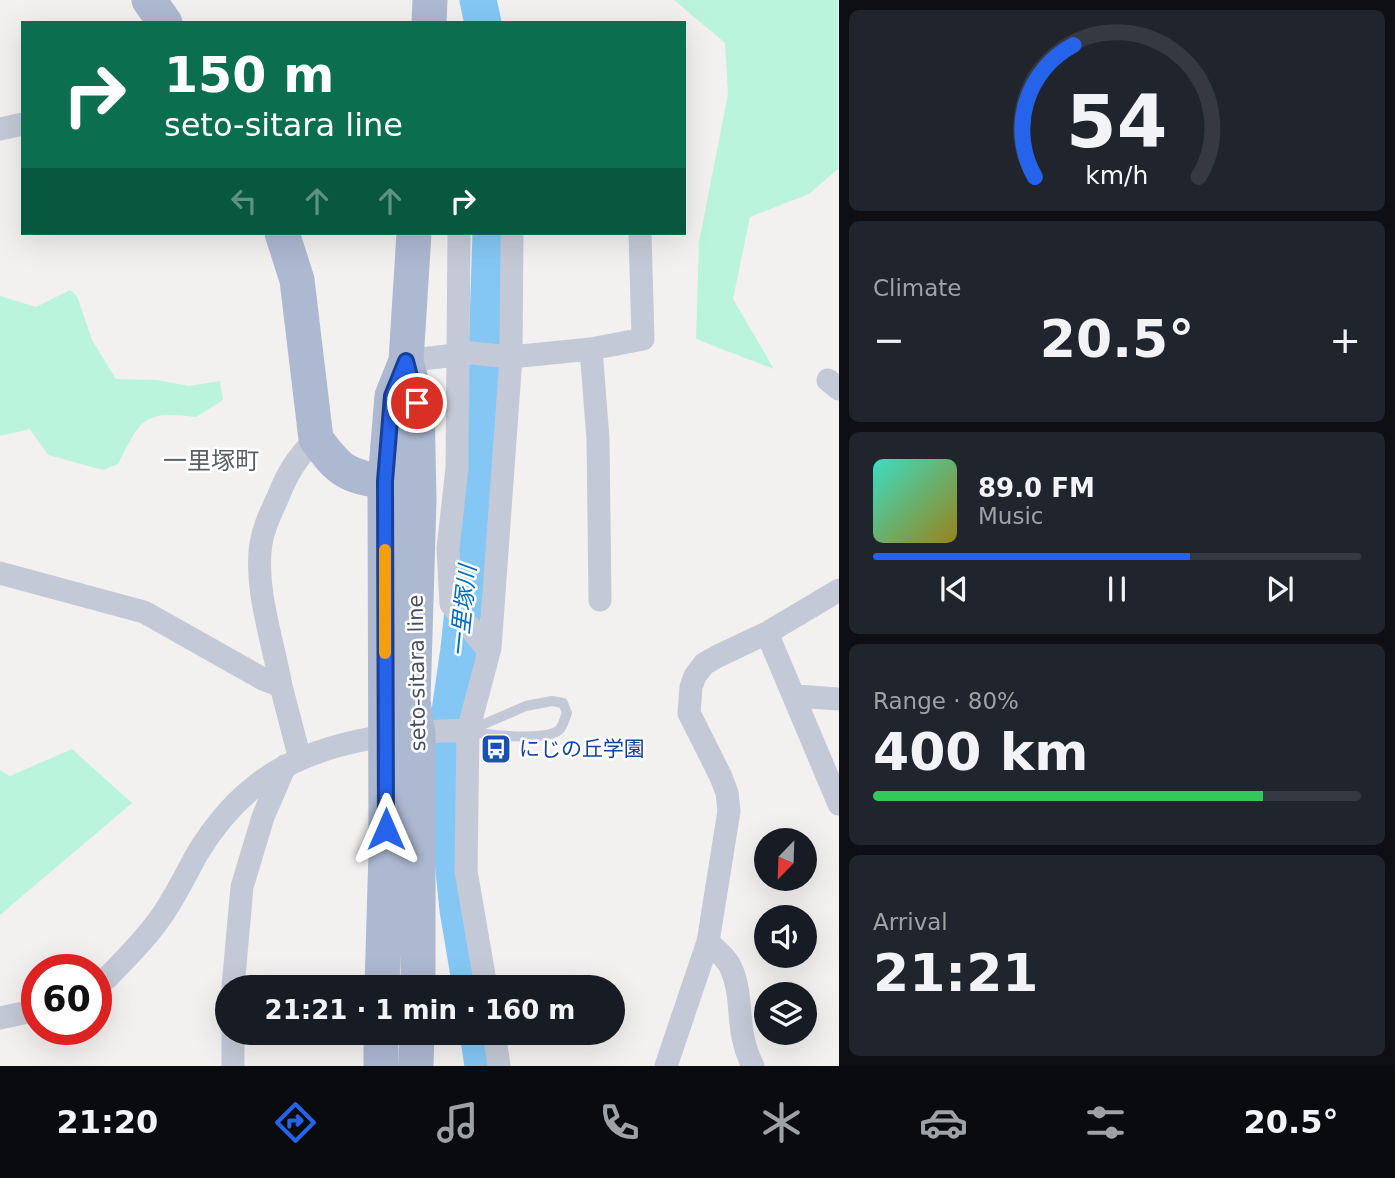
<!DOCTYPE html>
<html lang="en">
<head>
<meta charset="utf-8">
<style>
	:root { --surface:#171b24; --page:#20242c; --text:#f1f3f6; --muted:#9ea1a6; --line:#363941; --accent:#2563eb }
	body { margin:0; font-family:"DejaVu Sans","Noto Sans JP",sans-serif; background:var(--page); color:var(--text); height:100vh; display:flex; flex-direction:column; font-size:26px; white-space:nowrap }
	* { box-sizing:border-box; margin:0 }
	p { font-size:23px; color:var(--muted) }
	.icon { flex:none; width:38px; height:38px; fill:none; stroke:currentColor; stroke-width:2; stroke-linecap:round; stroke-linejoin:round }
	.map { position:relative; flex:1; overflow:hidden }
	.panel { display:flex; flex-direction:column; gap:10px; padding:10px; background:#0d0f14; width:556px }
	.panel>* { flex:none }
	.guide { position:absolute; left:21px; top:21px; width:665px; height:214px; border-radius:0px; box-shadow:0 7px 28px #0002; background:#0b6e4f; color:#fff; overflow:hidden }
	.needle { width:46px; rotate:203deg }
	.tools { position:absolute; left:754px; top:828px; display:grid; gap:14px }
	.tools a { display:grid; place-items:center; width:63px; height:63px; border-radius:50%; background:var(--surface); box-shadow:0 7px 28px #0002; font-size:35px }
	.speed { position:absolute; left:21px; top:954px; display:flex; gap:14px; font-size:35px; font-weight:700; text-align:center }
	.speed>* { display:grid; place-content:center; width:91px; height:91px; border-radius:50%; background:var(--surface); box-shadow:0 7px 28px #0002; line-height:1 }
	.speed .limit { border:10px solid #d22; background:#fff; color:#111 }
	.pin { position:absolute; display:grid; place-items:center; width:60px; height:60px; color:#fff; margin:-30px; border:4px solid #fff; border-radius:50%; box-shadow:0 2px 7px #0007 }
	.me { position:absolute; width:77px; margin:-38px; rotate:0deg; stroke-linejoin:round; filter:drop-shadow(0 0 5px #0008) }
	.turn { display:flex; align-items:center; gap:24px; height:147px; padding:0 28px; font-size:32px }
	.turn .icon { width:91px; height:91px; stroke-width:2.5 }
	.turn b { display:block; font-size:49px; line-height:60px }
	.lanes { display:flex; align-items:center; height:66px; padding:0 28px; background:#0003; justify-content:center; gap:35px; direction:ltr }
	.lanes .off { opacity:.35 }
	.big { font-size:52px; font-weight:600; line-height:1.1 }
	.panel .card { flex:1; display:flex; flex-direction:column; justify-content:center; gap:10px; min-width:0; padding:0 24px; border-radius:10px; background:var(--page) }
	.panel .dial { align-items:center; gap:0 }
	.dial svg { height:182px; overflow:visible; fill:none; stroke:var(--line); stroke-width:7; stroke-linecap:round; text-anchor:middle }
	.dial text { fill:var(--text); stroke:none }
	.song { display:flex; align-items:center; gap:21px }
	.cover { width:84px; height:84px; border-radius:10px; background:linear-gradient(135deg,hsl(170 70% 55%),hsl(50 70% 35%)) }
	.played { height:7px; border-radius:4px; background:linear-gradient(90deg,var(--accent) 65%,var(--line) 65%) }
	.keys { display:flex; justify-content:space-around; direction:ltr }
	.heat { display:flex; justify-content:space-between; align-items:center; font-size:38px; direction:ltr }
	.charge { height:10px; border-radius:5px; background:linear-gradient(90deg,#34c759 80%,var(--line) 0) }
	.trip { position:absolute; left:215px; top:975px; width:410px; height:70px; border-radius:35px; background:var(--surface); box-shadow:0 7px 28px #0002; font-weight:600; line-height:70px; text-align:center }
	.menu { display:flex; height:112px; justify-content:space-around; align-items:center; background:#090b0e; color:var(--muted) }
	.menu .icon { width:49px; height:49px }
	.menu .active { color:var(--accent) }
	.menu b { font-size:32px; color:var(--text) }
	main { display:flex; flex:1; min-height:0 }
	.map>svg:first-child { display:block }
	.green { fill:#bbf4dc }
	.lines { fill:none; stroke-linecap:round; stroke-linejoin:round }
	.river { stroke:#84c7f5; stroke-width:37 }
	.service { stroke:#c3c9d6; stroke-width:10 }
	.minor { stroke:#c3c9d6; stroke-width:23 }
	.primary { stroke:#adb8d1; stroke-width:35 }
	.route-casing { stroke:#184099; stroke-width:18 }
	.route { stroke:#2563eb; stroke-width:12 }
	.slow { stroke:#f59e0b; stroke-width:12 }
	.labels { text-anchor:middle; stroke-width:5; stroke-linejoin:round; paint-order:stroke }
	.street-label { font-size:21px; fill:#464f60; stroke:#fff }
	.transit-label { font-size:21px; fill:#164399; stroke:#fff; text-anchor:start }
	.water-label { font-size:23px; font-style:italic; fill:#006eb9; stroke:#fff }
	.quarter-label { font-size:24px; fill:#5c5e66; stroke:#fff }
</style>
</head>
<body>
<main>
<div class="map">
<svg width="839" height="1066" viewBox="0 0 839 1066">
	<rect width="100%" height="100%" fill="#f3f0f0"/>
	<path class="green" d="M 674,0 L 838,0 L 838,169 L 809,194 L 750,217 L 733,299 L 774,369 L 696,339 L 699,242 L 728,94 L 725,43 Z
		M 70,290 L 77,296 L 92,340 L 116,379 L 157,380 L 189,386 L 220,381 L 223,400 L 196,417 C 143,410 141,419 118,464 L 103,470 L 48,455 L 30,429 L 0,436 L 0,296 L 36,307 Z
		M 72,749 L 132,803 L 0,915 L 0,770 L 10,776 Z"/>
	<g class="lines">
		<path class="river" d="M 478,0 L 483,23
			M 471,987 L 458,910 L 443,760 L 459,649 L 486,382 L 491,233
			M 478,1032 L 483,1066"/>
		<path class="service" d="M 552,701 L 563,703 L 567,713 C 565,718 563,725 560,729 C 548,742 486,735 468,731 L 526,706 Z"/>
		<path class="minor" d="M 0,129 L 23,124
			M 459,233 L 457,468 L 448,549 L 451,604 L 484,645 L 490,648
			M 591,349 L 598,439 L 600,600
			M 406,361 L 471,353 L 511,357 L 591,349 L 643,339 L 640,233
			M 828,380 L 839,389
			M 0,573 L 144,612 L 263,679 L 281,686 L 300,759
			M 767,633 L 839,804
			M 281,686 C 273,641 254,588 261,543 C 264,526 271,512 278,497 C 287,474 297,457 316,439
			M 796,696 L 839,699
			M 708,942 C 716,950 727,958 731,968 C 745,999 734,1030 753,1066
			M 96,985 L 107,978 C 126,958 148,937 163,914 C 176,895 186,874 197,854 C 240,783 293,752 373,738 C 393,735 449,729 468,731
			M 233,987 L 242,887 L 263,817 L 285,766
			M 486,987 L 466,871 L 468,731 L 490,648 L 511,357 L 512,233
			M 0,1018 L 37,1010
			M 233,1032 L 233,1066
			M 494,1032 L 499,1066
			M 666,1066 L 708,942 L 729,811 L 727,793 L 721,777 L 689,713 L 691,687 L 695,676 L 704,664 L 716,657 L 767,633 L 839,590"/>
		<path class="primary" d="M 149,0 L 165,23
			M 429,23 L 430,0
			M 282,233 L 297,280 L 316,439 C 338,469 347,478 385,481
			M 414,233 L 406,361 L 417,403 L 419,500 L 413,701 L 418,734 L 418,987
			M 382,987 L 386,852 L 385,481 L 392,396 L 406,361
			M 381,1066 L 381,1032
			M 416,1066 L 417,1032"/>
	</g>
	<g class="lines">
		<g class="route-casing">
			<path id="route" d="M 386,829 L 385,481 L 392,396 L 406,361 L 417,403"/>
		</g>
		<use href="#route" class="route"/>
		<path class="slow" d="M 385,550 L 385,653"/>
	</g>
	<defs>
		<g id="bus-square" transform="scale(1.575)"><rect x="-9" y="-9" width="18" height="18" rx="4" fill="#1a4fb4" stroke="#fff"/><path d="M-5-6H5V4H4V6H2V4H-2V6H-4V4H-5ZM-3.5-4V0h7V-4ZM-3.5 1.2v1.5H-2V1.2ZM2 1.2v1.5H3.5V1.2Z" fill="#fff"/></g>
	</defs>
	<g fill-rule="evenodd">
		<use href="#bus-square" x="496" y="749"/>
	</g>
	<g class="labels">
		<g class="street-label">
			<text transform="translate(417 673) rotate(-91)" y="7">seto-sitara line</text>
		</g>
		<g class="transit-label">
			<text x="519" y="756">にじの丘学園</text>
		</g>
		<g class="water-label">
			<text transform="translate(463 611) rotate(-84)" y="8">一里塚川</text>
		</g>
		<g class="quarter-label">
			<text x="211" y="469">一里塚町</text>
		</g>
	</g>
</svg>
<div class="tools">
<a><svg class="needle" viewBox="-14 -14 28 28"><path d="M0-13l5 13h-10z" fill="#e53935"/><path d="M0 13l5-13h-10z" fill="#9ea1a6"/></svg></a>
<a><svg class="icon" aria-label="sound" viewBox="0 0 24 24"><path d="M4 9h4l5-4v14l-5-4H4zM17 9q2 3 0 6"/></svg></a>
<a><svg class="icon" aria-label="layers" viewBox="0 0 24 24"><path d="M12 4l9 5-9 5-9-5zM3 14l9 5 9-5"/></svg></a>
</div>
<div class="speed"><div class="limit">60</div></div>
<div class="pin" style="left:417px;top:403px;background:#d93025"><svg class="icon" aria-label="arrive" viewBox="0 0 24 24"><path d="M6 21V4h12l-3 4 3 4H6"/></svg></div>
<svg class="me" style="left:386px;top:829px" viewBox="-20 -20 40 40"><path d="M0-17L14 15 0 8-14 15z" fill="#2563eb" stroke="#fff" stroke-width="4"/></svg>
<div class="trip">21:21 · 1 min · 160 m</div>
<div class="guide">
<div class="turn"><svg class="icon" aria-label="right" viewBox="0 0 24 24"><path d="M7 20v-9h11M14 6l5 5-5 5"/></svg><div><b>150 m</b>seto-sitara line</div></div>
<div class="lanes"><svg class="icon off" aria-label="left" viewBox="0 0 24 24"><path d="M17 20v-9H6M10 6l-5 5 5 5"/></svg><svg class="icon off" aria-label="ahead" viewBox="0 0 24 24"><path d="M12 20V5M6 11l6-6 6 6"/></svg><svg class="icon off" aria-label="ahead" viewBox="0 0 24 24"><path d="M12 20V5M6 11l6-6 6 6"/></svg><svg class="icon" aria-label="right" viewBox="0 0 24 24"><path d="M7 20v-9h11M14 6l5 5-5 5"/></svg></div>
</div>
</div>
<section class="panel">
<div class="card dial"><svg viewBox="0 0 100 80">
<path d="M14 69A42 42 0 1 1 86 69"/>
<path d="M14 69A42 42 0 0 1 31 11" stroke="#2563eb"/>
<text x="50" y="56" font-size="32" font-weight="700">54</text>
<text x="50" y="72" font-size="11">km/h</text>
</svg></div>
<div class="card"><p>Climate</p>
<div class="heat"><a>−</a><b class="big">20.5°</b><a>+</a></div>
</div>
<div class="card">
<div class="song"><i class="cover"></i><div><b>89.0 FM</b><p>Music</p></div></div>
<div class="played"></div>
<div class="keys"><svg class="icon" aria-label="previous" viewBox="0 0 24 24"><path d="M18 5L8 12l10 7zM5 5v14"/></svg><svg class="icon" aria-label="pause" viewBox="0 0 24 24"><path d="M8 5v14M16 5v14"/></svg><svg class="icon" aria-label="next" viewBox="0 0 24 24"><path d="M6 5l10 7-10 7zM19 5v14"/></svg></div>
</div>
<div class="card"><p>Range · 80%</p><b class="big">400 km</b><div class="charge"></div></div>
<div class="card"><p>Arrival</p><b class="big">21:21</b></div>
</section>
</main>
<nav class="menu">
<b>21:20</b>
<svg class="icon active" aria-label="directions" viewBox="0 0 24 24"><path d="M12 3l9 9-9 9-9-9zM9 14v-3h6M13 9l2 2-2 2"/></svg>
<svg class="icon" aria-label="music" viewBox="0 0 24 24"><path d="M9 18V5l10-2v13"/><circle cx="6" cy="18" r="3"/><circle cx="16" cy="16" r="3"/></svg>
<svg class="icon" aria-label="phone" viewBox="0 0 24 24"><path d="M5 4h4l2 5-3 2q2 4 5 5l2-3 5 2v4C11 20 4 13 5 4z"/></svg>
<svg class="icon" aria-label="climate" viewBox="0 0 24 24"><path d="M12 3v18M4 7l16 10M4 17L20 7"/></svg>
<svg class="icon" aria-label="car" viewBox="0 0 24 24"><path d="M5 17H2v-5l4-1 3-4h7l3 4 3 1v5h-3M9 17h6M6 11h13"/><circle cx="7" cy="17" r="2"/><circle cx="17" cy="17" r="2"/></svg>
<svg class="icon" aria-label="filters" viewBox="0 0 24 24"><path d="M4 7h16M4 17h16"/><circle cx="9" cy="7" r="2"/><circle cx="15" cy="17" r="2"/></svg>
<b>20.5°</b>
</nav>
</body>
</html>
